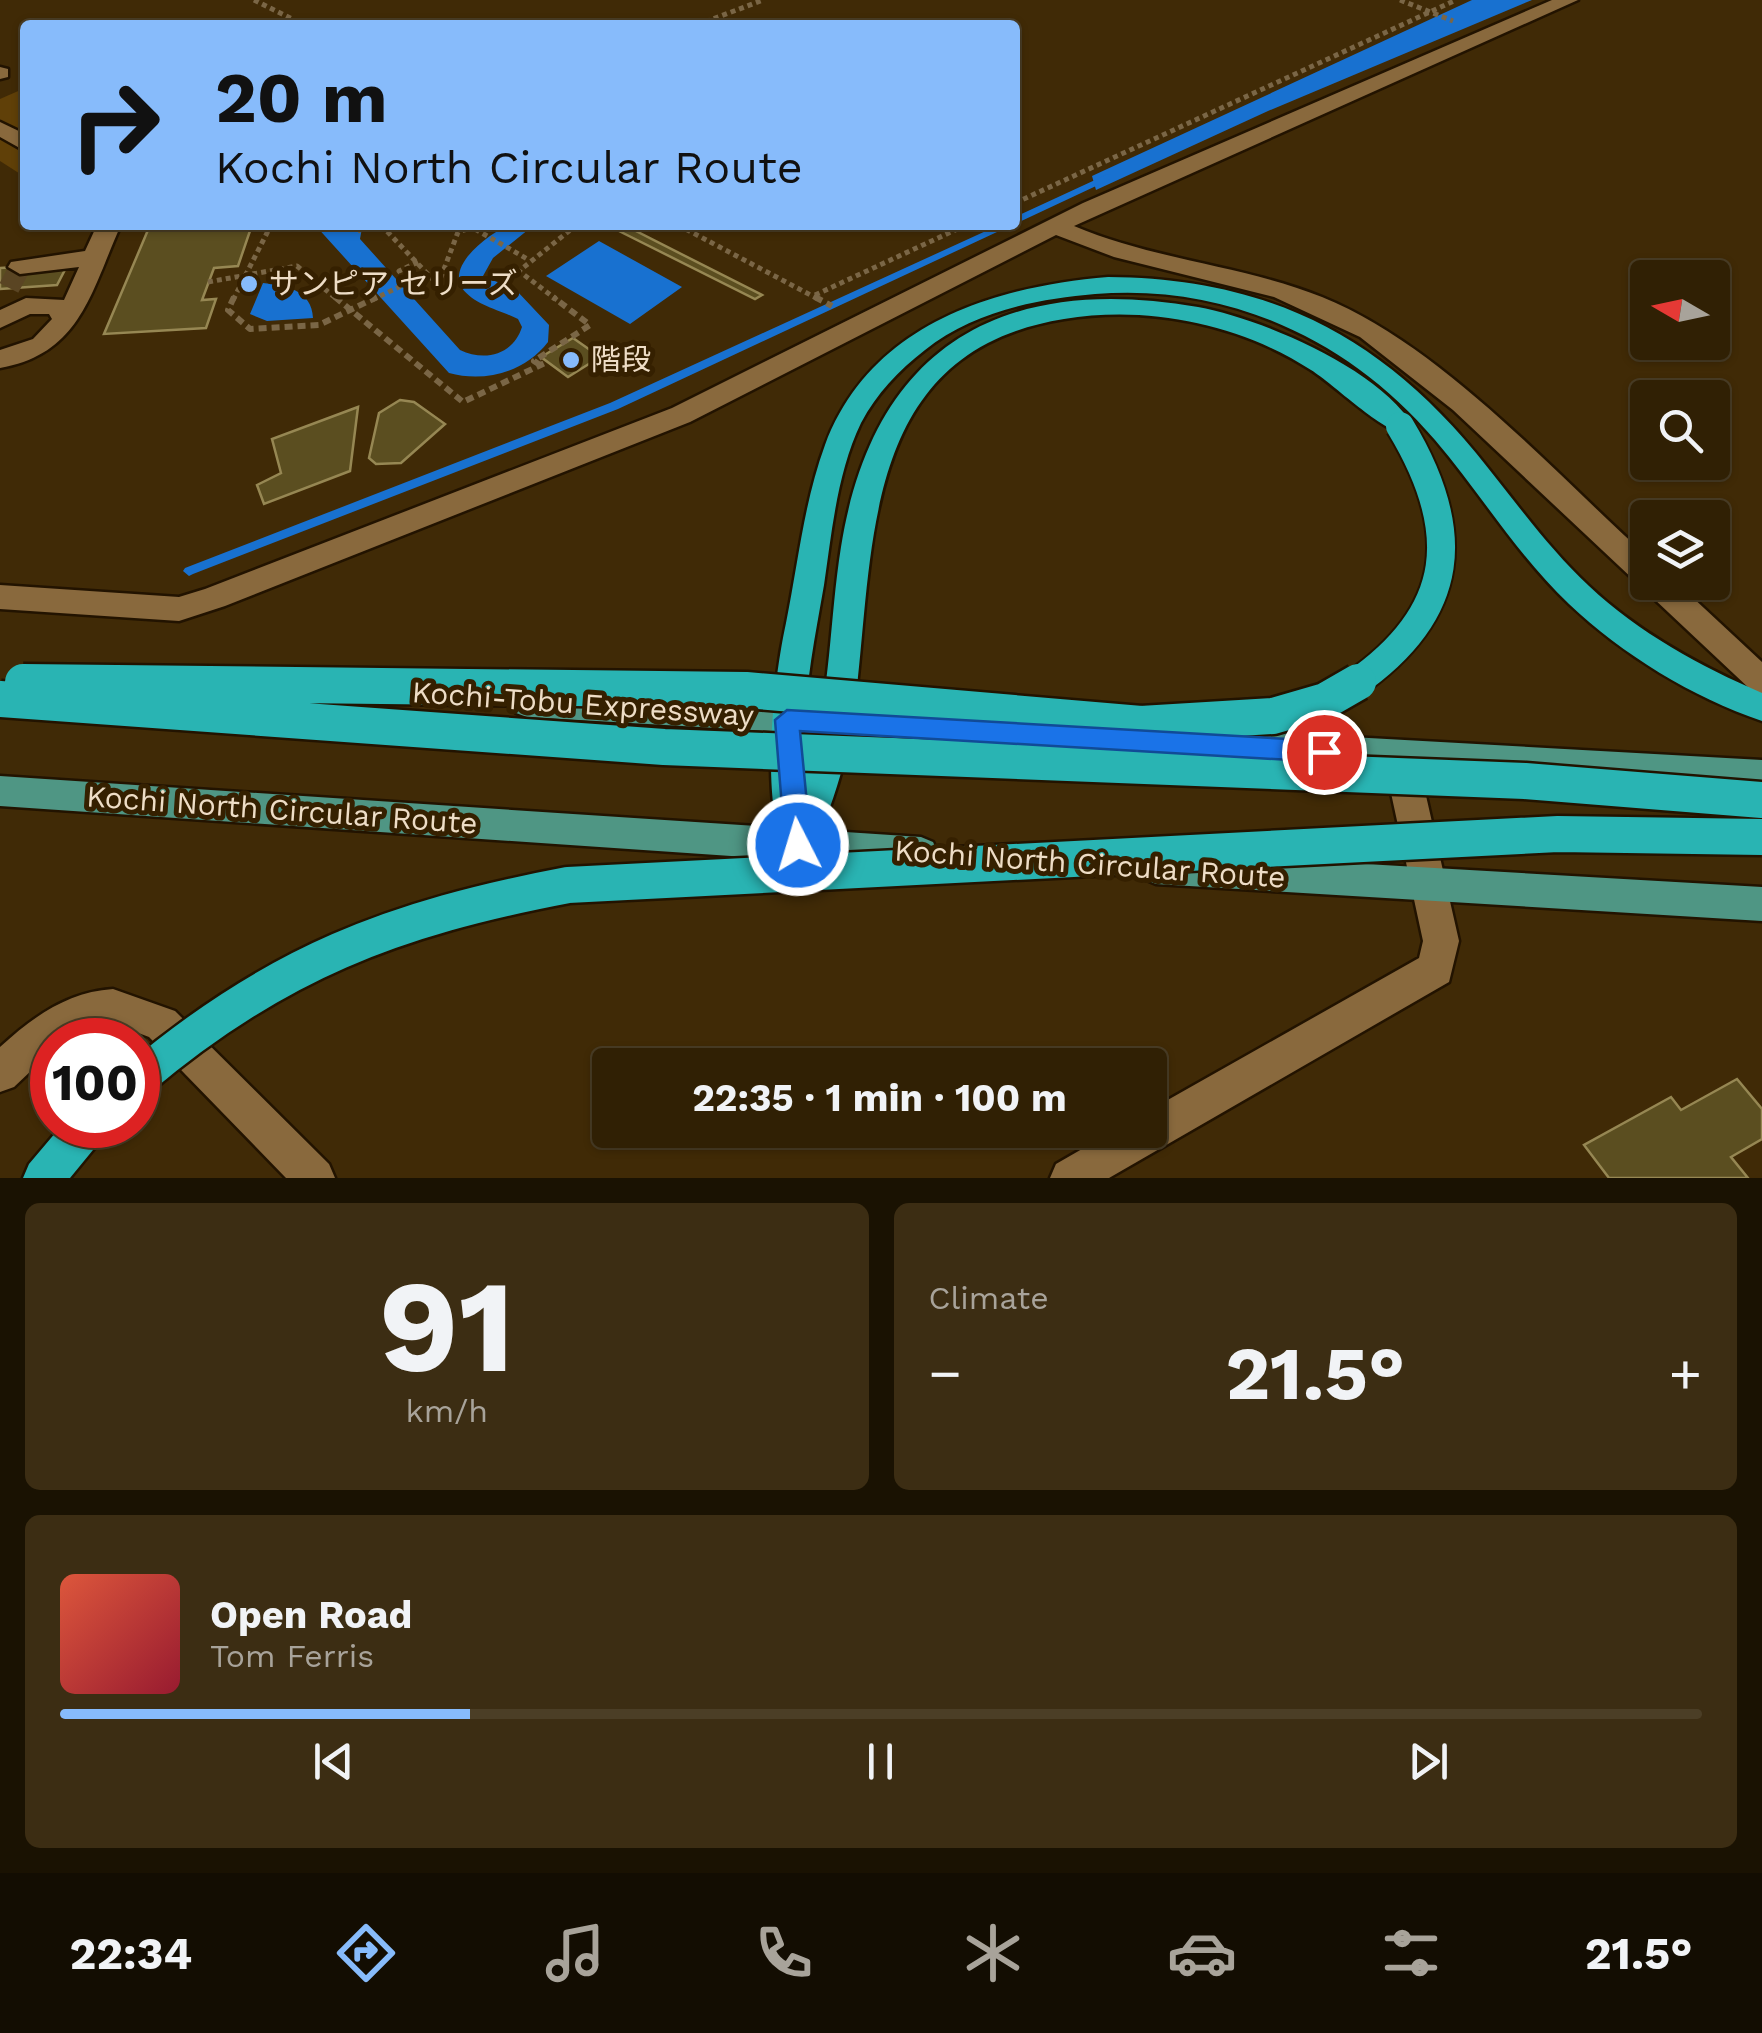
<!DOCTYPE html>
<html lang="en">
<head>
<meta charset="utf-8">
<style>
	:root { --surface:#302004; --page:#3c2d13; --text:#f1f3f6; --muted:#a8a39a; --line:#4b3e26; --accent:#87bbfb }
	body { margin:0; font-family:"Work Sans","Noto Sans JP",sans-serif; background:var(--page); color:var(--text); height:100vh; display:flex; flex-direction:column; font-size:38px; white-space:nowrap }
	* { box-sizing:border-box; margin:0 }
	p { font-size:32px; color:var(--muted) }
	.icon { flex:none; width:55px; height:55px; fill:none; stroke:currentColor; stroke-width:2; stroke-linecap:round; stroke-linejoin:round }
	.map { position:relative; height:1178px; overflow:hidden }
	.drawer { display:flex; flex-direction:column; gap:25px; padding:25px; background:#1a1202; flex:1 }
	.drawer>* { flex:none }
	.top-card { position:absolute; left:20px; top:20px; width:1000px; height:210px; border-radius:10px; box-shadow:0 2px 8px #0004,0 0 0 2px var(--line); background:#87bbfb; color:#111; overflow:hidden }
	.needle { width:65px; rotate:279deg }
	.fabs { position:absolute; left:1630px; top:260px; display:grid; gap:20px }
	.fabs a { display:grid; place-items:center; width:100px; height:100px; border-radius:10px; background:var(--surface); box-shadow:0 2px 8px #0004,0 0 0 2px var(--line); font-size:50px }
	.speed { position:absolute; left:30px; top:1018px; display:flex; gap:20px; font-size:50px; font-weight:700; text-align:center }
	.speed>* { display:grid; place-content:center; width:130px; height:130px; border-radius:50%; background:var(--surface); box-shadow:0 2px 8px #0004,0 0 0 2px var(--line); line-height:1 }
	.speed .limit { border:15px solid #d22; background:#fff; color:#111 }
	.pin { position:absolute; display:grid; place-items:center; width:85px; height:85px; color:#fff; margin:-42px; border:5px solid #fff; border-radius:50%; box-shadow:0 2px 10px #0007 }
	.me { position:absolute; width:110px; margin:-55px; rotate:355deg; stroke-linejoin:round; filter:drop-shadow(0 0 8px #0008) }
	.turn { display:flex; align-items:center; gap:35px; height:210px; padding:0 30px; font-size:45px }
	.turn .icon { width:130px; height:130px; stroke-width:2.5 }
	.turn b { display:block; font-size:70px; line-height:85px }
	.big { font-size:75px; font-weight:700; line-height:1.1 }
	.drawer .card { flex:1; display:flex; flex-direction:column; justify-content:center; gap:15px; min-width:0; padding:0 35px; border-radius:15px; background:var(--page) }
	.drawer .dial { align-items:center; gap:0 }
	.dial b { font-size:130px; line-height:1 }
	.song { display:flex; align-items:center; gap:30px }
	.cover { width:120px; height:120px; border-radius:15px; background:linear-gradient(135deg,hsl(10 70% 55%),hsl(350 70% 35%)) }
	.played { height:10px; border-radius:5px; background:linear-gradient(90deg,var(--accent) 25%,var(--line) 25%) }
	.keys { display:flex; justify-content:space-around; direction:ltr }
	.heat { display:flex; justify-content:space-between; align-items:center; font-size:55px; direction:ltr }
	.drawer .tiles { flex:1; display:grid; gap:25px; grid-template-columns:1fr 1fr }
	.card:last-child { grid-column:span 2 }
	.trip { position:absolute; left:592px; top:1048px; width:575px; height:100px; border-radius:10px; background:var(--surface); box-shadow:0 2px 8px #0004,0 0 0 2px var(--line); font-weight:700; line-height:100px; text-align:center }
	.tab-bar { display:flex; height:160px; justify-content:space-around; align-items:center; background:#130d02; color:var(--muted) }
	.tab-bar .icon { width:70px; height:70px }
	.tab-bar .on { color:var(--accent) }
	.tab-bar b { font-size:45px; color:var(--text) }
	.map>svg:first-child { display:block }
	.green { fill:#604008 }
	.water { fill:#1871d0 }
	.lines { fill:none; stroke-linecap:round; stroke-linejoin:round }
	.stream { fill:#1871d0; fill-rule:evenodd }
	.building { fill:#5b4e20; stroke:#968753; stroke-width:2.5 }
	.minor-tunnel { stroke:#5a4523; stroke-width:21; stroke-dasharray:21 11; stroke-linecap:butt }
	.minor-casing { stroke:#221300; stroke-width:5 }
	.major-casing { stroke:#221300; stroke-width:5 }
	.highway-casing { stroke:#221300; stroke-width:5 }
	.path-far1 { stroke:#7a6646; stroke-width:5; stroke-dasharray:5 4; stroke-linecap:butt }
	.path { stroke:#7a6646; stroke-width:6; stroke-dasharray:8 5; stroke-linecap:butt }
	.minor { fill:#89693d; fill-rule:evenodd }
	.major { fill:#4f9684; fill-rule:evenodd }
	.highway { fill:#29b4b3; fill-rule:evenodd }
	.highway-bridge-far1-casing { stroke:#221300; stroke-width:32; stroke-linecap:butt }
	.highway-bridge-casing { stroke:#221300; stroke-width:41; stroke-linecap:butt }
	.highway-bridge-far1 { stroke:#29b4b3; stroke-width:28 }
	.highway-bridge { stroke:#29b4b3; stroke-width:36 }
	.route { fill:#1a73e8; stroke:#114b97; stroke-width:2.5 }
	.poi-dot { fill:#87bbfb; stroke:#352000; stroke-width:4 }
	.labels { text-anchor:middle; stroke-width:10; stroke-linejoin:round; paint-order:stroke }
	.poi-label { font-size:30px; fill:#eeddc6; stroke:#352000; text-anchor:start }
	.street-label { font-size:30px; fill:#eeddc6; stroke:#352000 }
</style>
</head>
<body>
<div class="map">
<svg width="1762" height="1178" viewBox="0 0 1762 1178">
	<rect width="100%" height="100%" fill="#402a06"/>
	<path class="green" d="M 25,88 L 25,177 L 0,161 L 0,99 Z"/>
	<path class="water" d="M 1472,0 L 1532,0 L 1268,111 L 1096,190 L 1092,176 Z
		M 315,225 L 362,228 L 360,239 L 460,350 C 485,362 513,355 522,327 L 518,319 C 500,310 474,305 462,288 C 447,264 491,232 510,225 C 516,223 528,225 534,225 L 493,258 L 483,276 L 516,290 L 549,325 L 548,342 C 525,372 485,383 449,373 Z
		M 599,241 L 682,287 L 630,324 L 546,276 Z
		M 263,283 C 285,285 312,290 313,318 L 267,321 L 250,314 Z"/>
	<g class="lines">
		<path class="stream" d="M 1108,174 L 1111,175 L 1111,179 L 1015,224 L 1015,217 Z
			M 999,225 L 1012,225 L 618,409 L 193,574 L 189,576 L 183,571 L 185,568 L 610,403 Z"/>
	</g>
	<path class="building" d="M 252,225 L 238,266 L 214,268 L 202,300 L 216,299 L 206,328 L 104,334 L 148,230 Z
		M 607,225 L 624,225 L 762,295 L 755,299 Z
		M 68,264 L 57,285 L 0,289 L 0,268 Z
		M 573,338 L 600,357 L 568,377 L 541,357 Z
		M 400,400 L 414,402 L 445,424 L 401,463 L 376,464 L 369,458 L 379,413 Z
		M 358,407 L 350,471 L 264,504 L 257,485 L 281,473 L 272,439 Z
		M 1737,1079 L 1762,1109 L 1762,1139 L 1731,1157 L 1748,1178 L 1609,1178 L 1584,1145 L 1671,1097 L 1681,1110 Z"/>
	<g class="lines">
		<path class="minor-tunnel" d="M 9,288 L 20,267"/>
		<g class="minor-casing">
			<path id="minor" d="M 1552,0 L 1578,0 L 1074,226 C 1154,260 1242,265 1322,297 C 1441,345 1552,471 1648,557 L 1648,582 L 1676,582 L 1762,662 L 1762,694 L 1751,690 L 1453,410 L 1360,337 L 1274,297 L 1114,257 L 1056,235 L 690,422 L 225,606 L 179,621 L 0,609 L 0,585 L 179,597 L 205,589 L 672,408 L 1083,203 Z
				M 0,67 L 8,69 L 8,77 L 0,79 Z
				M 0,122 L 25,134 L 25,151 L 0,137 Z
				M 97,225 L 121,225 C 91,291 81,354 0,368 L 0,350 L 33,339 L 52,319 L 49,314 L 30,314 L 0,328 L 0,310 L 26,298 L 64,300 L 79,267 L 20,274 L 8,267 L 11,262 L 85,251 Z
				M 1400,742 L 1412,746 L 1417,756 L 1459,941 L 1449,982 L 1109,1178 L 1050,1178 L 1056,1164 L 1115,1130 L 1150,1130 L 1150,1110 L 1419,958 L 1423,941 L 1383,756 L 1388,746 Z
				M 113,989 L 175,1011 L 329,1164 L 335,1178 L 286,1178 L 149,1037 C 129,1029 105,1021 84,1030 C 71,1036 66,1040 52,1040 L 52,1051 L 14,1087 L 0,1092 L 0,1047 C 33,1017 67,992 113,989 Z"/>
		</g>
		<g class="major-casing">
			<path id="major" d="M 527,691 L 1762,760 L 1762,788 L 527,717 L 516,713 L 511,704 L 516,695 Z
				M 0,776 L 921,837 L 933,842 L 938,853 L 933,864 L 921,869 L 0,806 Z
				M 1156,852 L 1762,887 L 1762,921 L 1156,884 L 1144,879 L 1138,868 L 1144,857 Z"/>
		</g>
		<g class="highway-casing">
			<path id="highway" d="M 1108,277 C 1264,278 1377,333 1476,453 C 1513,498 1546,546 1589,586 C 1639,633 1700,666 1762,693 L 1762,721 C 1692,697 1623,655 1569,604 C 1518,556 1481,494 1435,440 C 1350,340 1228,283 1095,294 C 1036,299 972,312 925,350 C 898,371 877,393 861,423 C 837,473 832,531 824,585 C 813,649 800,707 807,772 C 831,700 829,622 841,547 C 873,346 1002,273 1198,307 C 1260,318 1380,369 1413,426 L 1410,433 C 1389,439 1334,384 1311,370 C 1240,324 1148,305 1064,319 C 854,353 876,557 853,719 C 846,765 829,815 810,856 L 798,861 L 786,856 C 760,800 773,683 786,623 C 798,564 804,502 825,445 C 870,325 991,287 1108,277 Z
				M 62,1125 L 108,1125 L 102,1139 L 70,1178 L 23,1178 L 29,1164 Z"/>
		</g>
		<path class="path-far1" d="M 254,0 L 304,25
			M 1400,0 L 1453,21
			M 697,25 L 763,0
			M 1015,203 L 1456,0
			M 381,225 L 438,285 L 458,232 L 480,225
			M 678,225 L 820,300
			M 475,229 L 529,260
			M 361,232 L 358,228 L 364,225
			M 208,282 L 297,266 L 338,300
			M 815,295 L 966,225
			M 233,300 L 271,225
			M 372,300 L 409,282 L 399,271 L 418,262
			M 557,300 L 519,271 L 569,231 L 562,225"/>
		<path class="path" d="M 234,297 L 228,310 L 250,329 L 319,325 L 377,297
			M 335,297 L 463,402 L 547,362
			M 815,297 L 832,306
			M 540,365 L 534,361 L 590,325 L 553,297"/>
		<use href="#minor" class="minor"/>
		<use href="#major" class="major"/>
		<use href="#highway" class="highway"/>
		<g class="highway-bridge-far1-casing">
			<path id="highway-bridge-far1" d="M 23,682 L 217,684
				M 1354,684 C 1458,612 1463,530 1400,426"/>
		</g>
		<g class="highway-bridge-casing">
			<path id="highway-bridge" d="M 23,682 L 746,690 L 1141,724 L 1273,716 L 1325,701 L 1358,682
				M 0,699 L 664,747 L 1525,781 L 1762,800
				M 138,1079 C 275,963 394,918 568,885 L 1558,834 L 1762,837"/>
		</g>
		<use href="#highway-bridge-far1" class="highway-bridge-far1"/>
		<use href="#highway-bridge" class="highway-bridge"/>
	</g>
	<path class="route" d="M 787,710 L 1324,741 L 1337,752 L 1324,762 L 800,731 L 811,845 L 807,854 L 798,857 L 788,854 L 785,845 L 775,720 Z"/>
	<g class="poi-dot">
		<circle cx="249" cy="284" r="10"/>
		<circle cx="571" cy="360" r="10"/>
	</g>
	<g class="labels">
		<g class="poi-label">
			<text x="269" y="294">サンピア セリーズ</text>
			<text x="591" y="370">階段</text>
		</g>
		<g class="street-label">
			<text transform="translate(583 704) rotate(4)" y="10">Kochi-Tobu Expressway</text>
			<text transform="translate(282 810) rotate(4)" y="10">Kochi North Circular Route</text>
			<text transform="translate(1090 864) rotate(4)" y="10">Kochi North Circular Route</text>
		</g>
	</g>
</svg>
<div class="fabs">
<a><svg class="needle" viewBox="-14 -14 28 28"><path d="M0-13l5 13h-10z" fill="#e53935"/><path d="M0 13l5-13h-10z" fill="#a8a39a"/></svg></a>
<a><svg class="icon" aria-label="search" viewBox="0 0 24 24"><circle cx="10" cy="10" r="6"/><path d="M15 15l6 6"/></svg></a>
<a><svg class="icon" aria-label="layers" viewBox="0 0 24 24"><path d="M12 4l9 5-9 5-9-5zM3 14l9 5 9-5"/></svg></a>
</div>
<div class="speed"><div class="limit">100</div></div>
<div class="pin" style="left:1324px;top:752px;background:#d93025"><svg class="icon" aria-label="arrive" viewBox="0 0 24 24"><path d="M6 21V4h12l-3 4 3 4H6"/></svg></div>
<svg class="me" style="left:798px;top:845px" viewBox="-20 -20 40 40"><circle r="17" fill="#1a73e8" stroke="#fff" stroke-width="3"/><path d="M0-11L8 9 0 5-8 9z" fill="#fff"/></svg>
<div class="trip">22:35 · 1 min · 100 m</div>
<div class="top-card">
<div class="turn"><svg class="icon" aria-label="right" viewBox="0 0 24 24"><path d="M7 20v-9h11M14 6l5 5-5 5"/></svg><div><b>20 m</b>Kochi North Circular Route</div></div>
</div>
</div>
<section class="drawer">
<div class="tiles">
<div class="card dial"><b>91</b><p>km/h</p></div>
<div class="card"><p>Climate</p>
<div class="heat"><a>−</a><b class="big">21.5°</b><a>+</a></div>
</div>
<div class="card">
<div class="song"><i class="cover"></i><div><b>Open Road</b><p>Tom Ferris</p></div></div>
<div class="played"></div>
<div class="keys"><svg class="icon" aria-label="previous" viewBox="0 0 24 24"><path d="M18 5L8 12l10 7zM5 5v14"/></svg><svg class="icon" aria-label="pause" viewBox="0 0 24 24"><path d="M8 5v14M16 5v14"/></svg><svg class="icon" aria-label="next" viewBox="0 0 24 24"><path d="M6 5l10 7-10 7zM19 5v14"/></svg></div>
</div>
</div>
</section>
<nav class="tab-bar">
<b>22:34</b>
<svg class="icon on" aria-label="directions" viewBox="0 0 24 24"><path d="M12 3l9 9-9 9-9-9zM9 14v-3h6M13 9l2 2-2 2"/></svg>
<svg class="icon" aria-label="music" viewBox="0 0 24 24"><path d="M9 18V5l10-2v13"/><circle cx="6" cy="18" r="3"/><circle cx="16" cy="16" r="3"/></svg>
<svg class="icon" aria-label="phone" viewBox="0 0 24 24"><path d="M5 4h4l2 5-3 2q2 4 5 5l2-3 5 2v4C11 20 4 13 5 4z"/></svg>
<svg class="icon" aria-label="climate" viewBox="0 0 24 24"><path d="M12 3v18M4 7l16 10M4 17L20 7"/></svg>
<svg class="icon" aria-label="car" viewBox="0 0 24 24"><path d="M5 17H2v-5l4-1 3-4h7l3 4 3 1v5h-3M9 17h6M6 11h13"/><circle cx="7" cy="17" r="2"/><circle cx="17" cy="17" r="2"/></svg>
<svg class="icon" aria-label="filters" viewBox="0 0 24 24"><path d="M4 7h16M4 17h16"/><circle cx="9" cy="7" r="2"/><circle cx="15" cy="17" r="2"/></svg>
<b>21.5°</b>
</nav>
</body>
</html>
